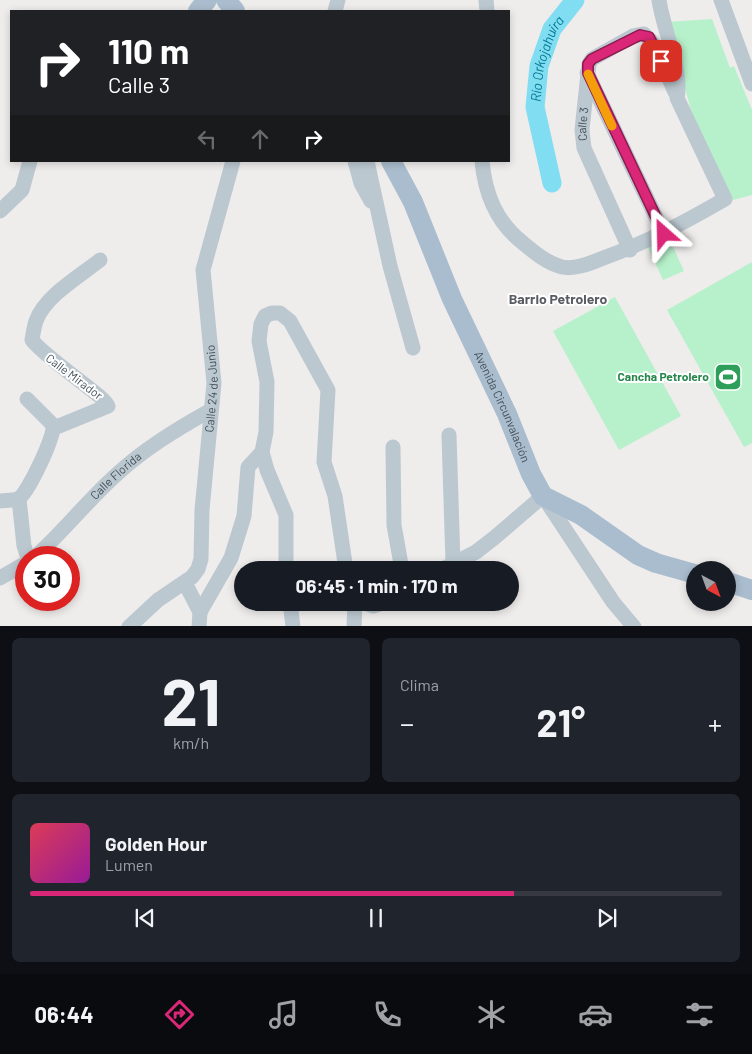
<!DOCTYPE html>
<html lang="es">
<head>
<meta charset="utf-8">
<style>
	:root { --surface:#171b24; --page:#20242c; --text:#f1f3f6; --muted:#9ea1a6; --line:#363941; --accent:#db2777 }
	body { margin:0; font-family:Barlow,sans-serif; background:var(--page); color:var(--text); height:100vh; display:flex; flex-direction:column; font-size:19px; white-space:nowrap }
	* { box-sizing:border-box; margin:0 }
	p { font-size:16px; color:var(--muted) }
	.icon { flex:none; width:28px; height:28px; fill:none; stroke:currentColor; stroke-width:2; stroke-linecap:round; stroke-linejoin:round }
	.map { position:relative; height:626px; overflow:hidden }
	.details { display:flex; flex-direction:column; gap:12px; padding:12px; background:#0d0f14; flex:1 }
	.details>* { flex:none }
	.guide { position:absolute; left:10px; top:10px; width:500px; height:152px; border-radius:0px; box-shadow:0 2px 8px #0003; background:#202124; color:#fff; overflow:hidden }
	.needle { width:32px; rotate:139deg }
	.buttons { position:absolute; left:686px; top:561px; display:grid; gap:10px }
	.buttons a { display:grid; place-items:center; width:50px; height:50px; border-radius:50%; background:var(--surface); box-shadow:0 2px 8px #0003; font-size:25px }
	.speed { position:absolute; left:15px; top:546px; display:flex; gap:10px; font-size:25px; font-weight:700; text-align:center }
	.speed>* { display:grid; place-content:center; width:65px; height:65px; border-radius:50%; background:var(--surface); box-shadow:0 2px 8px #0003; line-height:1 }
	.speed .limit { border:8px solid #d22; background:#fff; color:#111 }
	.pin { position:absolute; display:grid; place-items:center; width:42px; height:42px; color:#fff; margin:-21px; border-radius:10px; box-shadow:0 2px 8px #0006 }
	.me { position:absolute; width:55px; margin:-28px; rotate:335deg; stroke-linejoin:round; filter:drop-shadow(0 0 4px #0008) }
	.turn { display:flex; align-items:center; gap:18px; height:105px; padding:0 15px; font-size:22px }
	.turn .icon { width:65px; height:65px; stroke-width:2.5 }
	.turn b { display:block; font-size:35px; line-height:42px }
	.lanes { display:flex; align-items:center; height:48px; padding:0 15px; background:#0003; justify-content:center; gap:25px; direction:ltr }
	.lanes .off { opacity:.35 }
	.big { font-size:38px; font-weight:700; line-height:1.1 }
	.details .card { flex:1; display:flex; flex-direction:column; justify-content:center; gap:8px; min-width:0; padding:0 18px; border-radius:8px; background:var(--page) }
	.details .dial { align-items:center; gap:0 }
	.dial b { font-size:65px; line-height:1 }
	.song { display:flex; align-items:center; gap:15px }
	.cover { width:60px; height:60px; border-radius:8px; background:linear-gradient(135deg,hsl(350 70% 55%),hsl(300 70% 35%)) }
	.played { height:5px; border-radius:2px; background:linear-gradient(90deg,var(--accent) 70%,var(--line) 70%) }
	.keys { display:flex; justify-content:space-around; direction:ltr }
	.heat { display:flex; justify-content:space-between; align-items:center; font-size:28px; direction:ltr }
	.details .tiles { flex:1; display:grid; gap:12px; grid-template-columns:1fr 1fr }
	.card:last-child { grid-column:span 2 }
	.trip { position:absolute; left:234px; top:561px; width:285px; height:50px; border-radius:25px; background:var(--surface); box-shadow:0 2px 8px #0003; font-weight:700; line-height:50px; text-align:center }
	.menu { display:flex; height:80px; justify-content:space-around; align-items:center; background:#090b0e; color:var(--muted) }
	.menu .icon { width:35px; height:35px }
	.menu .selected { color:var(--accent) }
	.menu b { font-size:22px; color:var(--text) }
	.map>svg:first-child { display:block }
	.green { fill:#b7f1cb }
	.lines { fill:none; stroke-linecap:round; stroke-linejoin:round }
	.river { stroke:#81ddf1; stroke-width:19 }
	.minor { stroke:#bcc8d0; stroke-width:15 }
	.major { stroke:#aabdce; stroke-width:20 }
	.route-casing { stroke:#8e194d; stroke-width:12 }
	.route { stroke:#db2777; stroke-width:9 }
	.slow { stroke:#f59e0b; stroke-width:9 }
	.labels { text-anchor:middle; stroke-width:4; stroke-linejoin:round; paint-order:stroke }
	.street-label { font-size:12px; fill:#44515b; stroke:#fff }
	.leisure-label { font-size:12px; font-weight:bold; fill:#27864d; stroke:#fff; text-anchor:end }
	.water-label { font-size:14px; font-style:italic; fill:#067d96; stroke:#fff }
	.neighbourhood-label { font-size:14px; font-weight:bold; fill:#595d62; stroke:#fff }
</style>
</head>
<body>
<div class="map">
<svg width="752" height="627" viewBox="0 0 752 627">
	<rect width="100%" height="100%" fill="#efecec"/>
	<path class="green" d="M 712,19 L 730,68 L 734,66 L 752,110 L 752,195 L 733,200 L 697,132 L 667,22 Z
		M 669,238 L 684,271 L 663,280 L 648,247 Z
		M 752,262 L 752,443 L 744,447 L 667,310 Z
		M 615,297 L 681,416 L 619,450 L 553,331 Z"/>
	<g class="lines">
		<path class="river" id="s1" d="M 552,183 L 535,107 L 539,66 L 552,29 L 575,0"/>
		<g class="minor">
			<path d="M 486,0 L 487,11"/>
			<path d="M 721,0 L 752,84"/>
			<path d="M 335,11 L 338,0"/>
			<path d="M 587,73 L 664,234"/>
			<path d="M 355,161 L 361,183 L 371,201"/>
			<path d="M 367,161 L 390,266 L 413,348"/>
			<path d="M 482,161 C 485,194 496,222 523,243 C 535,253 547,263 562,267 C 576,270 593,262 606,257 C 650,241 685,222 725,199 L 677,98 C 683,72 663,29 659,0"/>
			<path d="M 0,211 L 22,190 L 30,161"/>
			<path id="s2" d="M 630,250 L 584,148 L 582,130 L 589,64 L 592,59 L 633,36 L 644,34 L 653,43 L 675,92"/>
			<path d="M 54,428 L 108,406 C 107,398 44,357 32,340 C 33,334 34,327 36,321 C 45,296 80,276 100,260"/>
			<path d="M 449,435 L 453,563"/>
			<path d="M 393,447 L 394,525 L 402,570"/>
			<path d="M 262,452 L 267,470 L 286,515 L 286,570"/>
			<path d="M 19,499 L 24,546 L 28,558"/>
			<path d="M 0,501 C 5,500 15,501 19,498 C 28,493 56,434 53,425 L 27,399"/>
			<path id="s3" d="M 34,558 C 63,532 87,501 116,475 C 144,449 177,429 211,410"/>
			<path d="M 441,570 L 476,552 L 494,538 L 543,496 L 613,602 L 634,627"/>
			<path d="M 0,578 L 26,563"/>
			<path d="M 185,583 L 200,612 L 199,627"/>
			<path d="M 290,602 L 293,627"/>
			<path d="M 362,602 L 373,606 L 386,602"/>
			<path d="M 200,612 L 231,558 L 244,516 L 248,467 L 262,452 L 266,432 L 267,382 L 259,341 L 261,324 L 265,316 L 272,313 L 280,313 L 290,321 L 328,390 L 324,462 L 335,496 L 346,570"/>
			<path id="s4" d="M 129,627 L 158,600 L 192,577 L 198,569 L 201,559 L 202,510 L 214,383 L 203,270 L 233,161"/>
			<path d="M 354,627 L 355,602"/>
		</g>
		<g class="major">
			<path d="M 226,0 L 235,11"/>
			<path d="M 198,11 L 207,0"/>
			<path id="s5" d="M 391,161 L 413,202 L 452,299 L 507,414 L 531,474 L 543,496 L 581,515 L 638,555 L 656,563 L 695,574"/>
			<path d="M 728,582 L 752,590"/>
		</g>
	</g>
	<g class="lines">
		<g class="route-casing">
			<path id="route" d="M 661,61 L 649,37 L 640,35 L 592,59 L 588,64 L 588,73 L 664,234"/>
		</g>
		<use href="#route" class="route"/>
		<path class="slow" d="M 588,74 L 612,126"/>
	</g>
	<defs>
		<g id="stadium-square" transform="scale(1.4375)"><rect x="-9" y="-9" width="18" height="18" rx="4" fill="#2e9e5b" stroke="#fff"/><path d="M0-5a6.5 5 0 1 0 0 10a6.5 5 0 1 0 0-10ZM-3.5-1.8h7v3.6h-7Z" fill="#fff"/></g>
	</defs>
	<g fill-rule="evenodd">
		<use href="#stadium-square" x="728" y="377"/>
	</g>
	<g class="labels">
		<g class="street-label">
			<text dy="4" stroke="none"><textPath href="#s2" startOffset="136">Calle 3</textPath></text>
			<text transform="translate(74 377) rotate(37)" y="4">Calle Mirador</text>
			<text dy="4" stroke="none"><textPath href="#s4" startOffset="272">Calle 24 de Junio</textPath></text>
			<text dy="4" stroke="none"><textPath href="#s5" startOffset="270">Avenida Circunvalación</textPath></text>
			<text dy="4" stroke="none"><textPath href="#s3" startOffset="116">Calle Florida</textPath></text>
		</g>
		<g class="leisure-label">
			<text x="709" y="381">Cancha Petrolero</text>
		</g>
		<g class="water-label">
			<text dy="5" stroke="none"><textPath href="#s1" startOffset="128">Río Orkojahuira</textPath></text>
		</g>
		<g class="neighbourhood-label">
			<text x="558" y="304">Barrio Petrolero</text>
		</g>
	</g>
</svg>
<div class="buttons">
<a><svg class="needle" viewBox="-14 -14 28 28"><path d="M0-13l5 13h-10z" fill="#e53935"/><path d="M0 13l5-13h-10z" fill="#9ea1a6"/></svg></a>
</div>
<div class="speed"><div class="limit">30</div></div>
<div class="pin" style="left:661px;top:61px;background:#d93025"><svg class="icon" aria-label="arrive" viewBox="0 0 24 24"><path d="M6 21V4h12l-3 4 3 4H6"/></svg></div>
<svg class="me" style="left:664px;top:234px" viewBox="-20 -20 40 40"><path d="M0-17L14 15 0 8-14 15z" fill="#db2777" stroke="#fff" stroke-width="4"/></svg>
<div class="trip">06:45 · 1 min · 170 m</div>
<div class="guide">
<div class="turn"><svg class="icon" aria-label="right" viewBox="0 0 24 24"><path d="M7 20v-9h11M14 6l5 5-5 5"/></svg><div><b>110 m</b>Calle 3</div></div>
<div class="lanes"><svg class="icon off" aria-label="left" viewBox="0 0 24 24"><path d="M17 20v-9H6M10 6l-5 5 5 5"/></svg><svg class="icon off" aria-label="ahead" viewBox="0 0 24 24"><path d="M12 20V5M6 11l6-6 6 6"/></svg><svg class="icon" aria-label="right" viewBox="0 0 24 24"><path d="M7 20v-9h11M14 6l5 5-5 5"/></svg></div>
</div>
</div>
<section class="details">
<div class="tiles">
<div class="card dial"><b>21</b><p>km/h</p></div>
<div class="card"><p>Clima</p>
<div class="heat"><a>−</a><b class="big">21°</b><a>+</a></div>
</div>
<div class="card">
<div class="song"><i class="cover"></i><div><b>Golden Hour</b><p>Lumen</p></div></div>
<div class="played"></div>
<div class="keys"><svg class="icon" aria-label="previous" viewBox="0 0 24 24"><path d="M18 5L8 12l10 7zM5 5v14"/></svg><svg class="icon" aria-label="pause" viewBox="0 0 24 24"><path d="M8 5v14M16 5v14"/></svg><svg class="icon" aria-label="next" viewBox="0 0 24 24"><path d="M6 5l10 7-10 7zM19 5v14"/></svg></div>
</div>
</div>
</section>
<nav class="menu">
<b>06:44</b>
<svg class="icon selected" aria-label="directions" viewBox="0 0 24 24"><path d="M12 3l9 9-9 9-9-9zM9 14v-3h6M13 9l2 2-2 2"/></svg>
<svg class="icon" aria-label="music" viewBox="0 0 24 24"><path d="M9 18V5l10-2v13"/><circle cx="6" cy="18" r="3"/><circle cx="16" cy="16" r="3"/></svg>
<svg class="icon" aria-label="phone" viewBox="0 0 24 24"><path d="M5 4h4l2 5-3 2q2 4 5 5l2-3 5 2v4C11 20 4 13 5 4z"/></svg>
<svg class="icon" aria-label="climate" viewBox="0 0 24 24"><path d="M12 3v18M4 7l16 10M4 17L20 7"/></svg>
<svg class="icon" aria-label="car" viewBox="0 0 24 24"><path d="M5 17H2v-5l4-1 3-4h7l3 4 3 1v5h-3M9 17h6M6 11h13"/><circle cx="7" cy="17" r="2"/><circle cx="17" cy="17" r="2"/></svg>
<svg class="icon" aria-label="filters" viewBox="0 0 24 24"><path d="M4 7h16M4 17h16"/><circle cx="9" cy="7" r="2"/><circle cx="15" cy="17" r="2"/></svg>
</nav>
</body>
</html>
